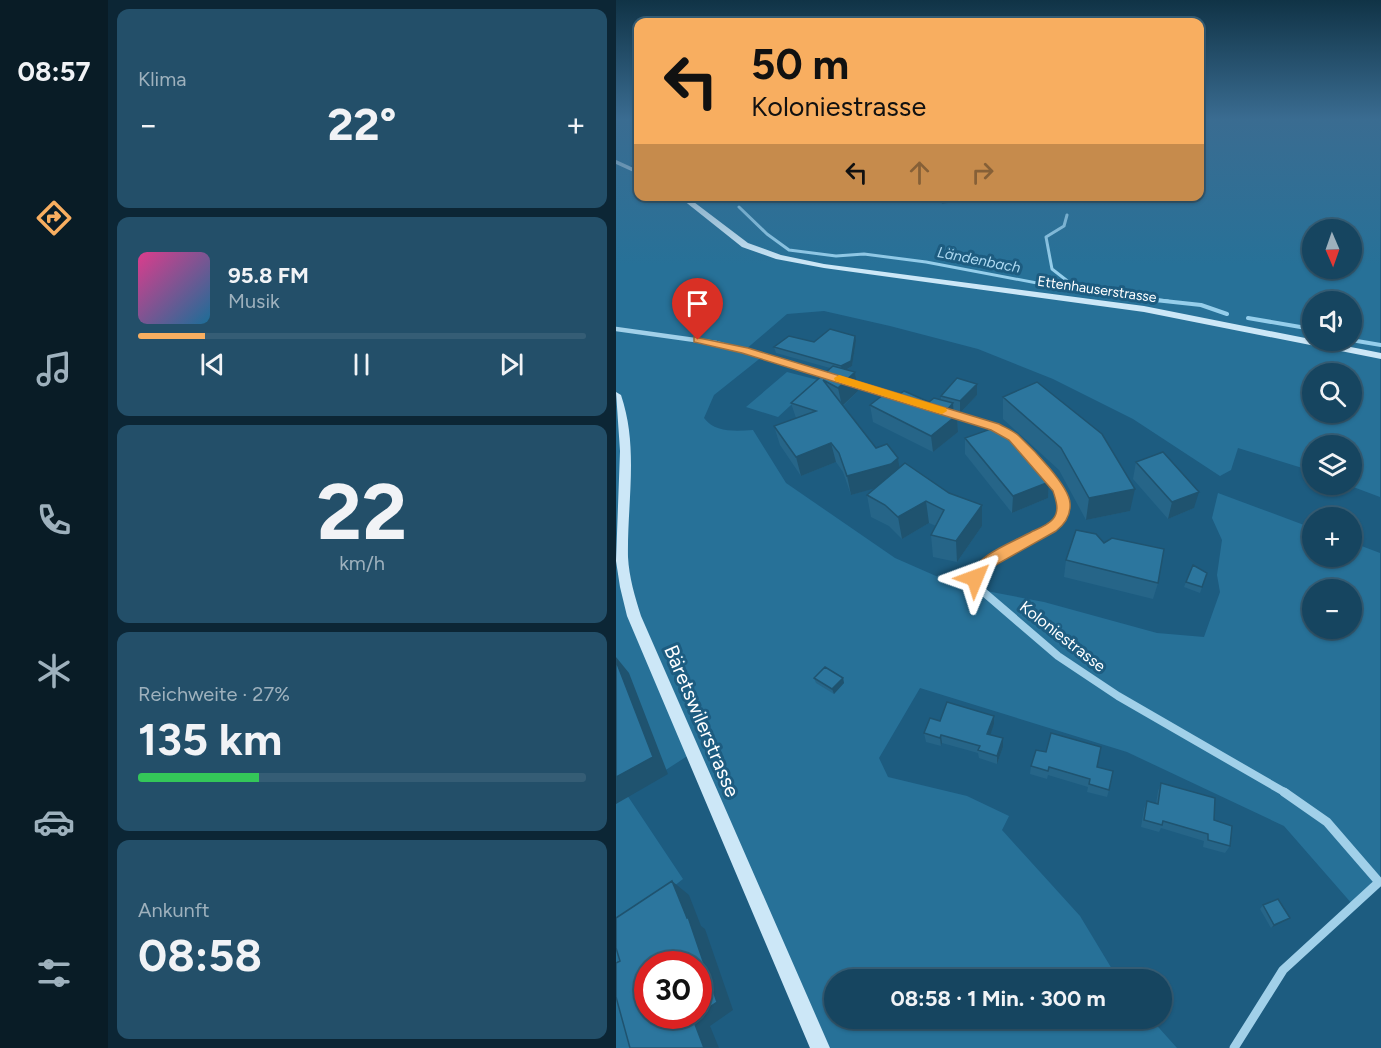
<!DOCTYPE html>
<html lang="de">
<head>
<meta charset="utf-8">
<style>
	:root { --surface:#164560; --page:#234f69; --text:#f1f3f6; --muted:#9eb1bd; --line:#355d75; --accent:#f8ae60 }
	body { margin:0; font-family:Figtree,sans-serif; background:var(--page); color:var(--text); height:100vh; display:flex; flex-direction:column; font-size:22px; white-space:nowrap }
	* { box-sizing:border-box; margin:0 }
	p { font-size:20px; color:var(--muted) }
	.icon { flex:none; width:33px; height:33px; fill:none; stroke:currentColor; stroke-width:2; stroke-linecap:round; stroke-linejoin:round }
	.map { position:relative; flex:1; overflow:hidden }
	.panel { display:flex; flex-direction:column; gap:9px; padding:9px; background:#0c2635; width:508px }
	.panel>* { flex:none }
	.banner { position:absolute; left:18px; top:18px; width:570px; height:183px; border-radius:12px; box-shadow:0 2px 4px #0004,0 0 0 2px var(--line); background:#f8ae60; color:#111; overflow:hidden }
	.needle { width:39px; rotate:178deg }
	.controls { position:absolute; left:686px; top:219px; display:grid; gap:12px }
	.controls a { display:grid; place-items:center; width:60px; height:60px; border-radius:50%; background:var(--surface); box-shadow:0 2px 4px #0004,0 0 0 2px var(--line); font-size:30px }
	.speed { position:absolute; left:18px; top:951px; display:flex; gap:12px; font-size:30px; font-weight:700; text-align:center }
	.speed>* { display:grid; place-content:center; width:78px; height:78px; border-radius:50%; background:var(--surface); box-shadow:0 2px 4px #0004,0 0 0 2px var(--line); line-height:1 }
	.speed .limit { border:9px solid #d22; background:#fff; color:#111 }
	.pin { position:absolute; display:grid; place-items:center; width:51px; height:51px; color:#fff; margin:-62px -26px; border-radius:50% 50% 50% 0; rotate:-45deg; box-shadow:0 0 6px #0007 }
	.pin .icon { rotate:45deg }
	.me { position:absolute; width:66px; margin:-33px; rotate:46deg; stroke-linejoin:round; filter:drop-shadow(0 0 4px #0008) }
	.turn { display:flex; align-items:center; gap:21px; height:126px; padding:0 18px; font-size:27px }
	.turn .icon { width:78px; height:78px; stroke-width:2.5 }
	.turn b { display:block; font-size:42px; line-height:51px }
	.lanes { display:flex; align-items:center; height:57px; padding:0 18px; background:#0003; justify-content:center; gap:30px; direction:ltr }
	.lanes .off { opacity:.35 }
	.big { font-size:45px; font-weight:700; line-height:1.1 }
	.panel .tile { flex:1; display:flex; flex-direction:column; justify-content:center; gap:9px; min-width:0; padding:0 21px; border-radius:12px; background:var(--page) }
	.panel .dial { align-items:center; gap:0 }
	.dial b { font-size:78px; line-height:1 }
	.song { display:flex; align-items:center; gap:18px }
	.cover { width:72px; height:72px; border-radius:9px; background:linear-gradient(135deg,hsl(330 70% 55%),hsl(200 70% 35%)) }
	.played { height:6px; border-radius:3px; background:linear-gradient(90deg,var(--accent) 15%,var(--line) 15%) }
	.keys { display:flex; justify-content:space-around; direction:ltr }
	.heat { display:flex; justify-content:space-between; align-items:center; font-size:33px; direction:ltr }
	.charge { height:9px; border-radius:4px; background:linear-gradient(90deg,#34c759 27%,var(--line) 0) }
	.trip { position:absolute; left:208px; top:969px; width:348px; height:60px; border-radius:30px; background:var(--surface); box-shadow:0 2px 4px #0004,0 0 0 2px var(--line); font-weight:700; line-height:60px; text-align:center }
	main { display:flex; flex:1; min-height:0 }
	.tab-bar { display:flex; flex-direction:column; width:108px; justify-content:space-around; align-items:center; background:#091c26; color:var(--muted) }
	.tab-bar .icon { width:42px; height:42px }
	.tab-bar .selected { color:var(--accent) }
	.tab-bar b { font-size:27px; color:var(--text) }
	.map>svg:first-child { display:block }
	.green { fill:#277198; fill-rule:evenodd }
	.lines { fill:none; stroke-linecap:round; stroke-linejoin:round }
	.stream-far1 { stroke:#95ceeb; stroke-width:3 }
	.stream { stroke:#95ceeb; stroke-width:4 }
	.street-far3 { stroke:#a1d0e9; stroke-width:4.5 }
	.street-far2 { stroke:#a1d0e9; stroke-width:6 }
	.street-far1 { stroke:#a1d0e9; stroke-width:8 }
	.street { stroke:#a1d0e9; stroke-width:9 }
	.secondary { fill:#cce7f7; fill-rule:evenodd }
	.wall { fill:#266588 }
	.shaded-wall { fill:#1f536f }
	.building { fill:#2c769e; stroke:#1f536f; stroke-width:1.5 }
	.route { fill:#f8ae60; stroke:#a1713e; stroke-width:1.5 }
	.slow { fill:#f59e0b }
	.labels { text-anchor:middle; stroke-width:6; stroke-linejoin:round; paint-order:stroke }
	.far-street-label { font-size:14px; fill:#fff; stroke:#1d5c80 }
	.far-water-label { font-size:15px; font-style:italic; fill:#add9f1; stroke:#1d5c80 }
	.street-label { font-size:16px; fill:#fff; stroke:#1d5c80 }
	.near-street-label { font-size:20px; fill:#fff; stroke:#1d5c80 }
</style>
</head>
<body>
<main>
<nav class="tab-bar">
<b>08:57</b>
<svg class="icon selected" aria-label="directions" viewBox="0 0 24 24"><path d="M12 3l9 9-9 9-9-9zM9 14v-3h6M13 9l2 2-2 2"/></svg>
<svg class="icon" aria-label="music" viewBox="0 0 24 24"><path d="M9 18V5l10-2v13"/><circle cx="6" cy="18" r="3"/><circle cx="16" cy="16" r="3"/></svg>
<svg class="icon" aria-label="phone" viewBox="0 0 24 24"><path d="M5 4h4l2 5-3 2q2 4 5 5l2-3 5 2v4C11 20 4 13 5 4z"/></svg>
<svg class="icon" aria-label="climate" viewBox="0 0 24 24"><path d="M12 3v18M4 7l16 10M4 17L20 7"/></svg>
<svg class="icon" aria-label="car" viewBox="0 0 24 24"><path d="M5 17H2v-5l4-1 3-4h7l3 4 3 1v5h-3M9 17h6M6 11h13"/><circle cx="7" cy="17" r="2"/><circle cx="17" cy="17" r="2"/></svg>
<svg class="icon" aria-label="filters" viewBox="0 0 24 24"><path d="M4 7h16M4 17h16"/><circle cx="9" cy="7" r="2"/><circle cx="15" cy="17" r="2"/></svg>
</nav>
<section class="panel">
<div class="tile"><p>Klima</p>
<div class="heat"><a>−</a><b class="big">22°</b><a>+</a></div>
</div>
<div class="tile">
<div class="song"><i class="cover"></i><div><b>95.8 FM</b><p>Musik</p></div></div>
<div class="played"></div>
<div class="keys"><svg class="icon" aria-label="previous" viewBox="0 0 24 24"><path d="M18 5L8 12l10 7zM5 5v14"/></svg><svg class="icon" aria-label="pause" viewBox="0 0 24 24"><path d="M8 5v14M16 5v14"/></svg><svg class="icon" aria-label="next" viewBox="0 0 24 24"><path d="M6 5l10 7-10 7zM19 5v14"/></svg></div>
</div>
<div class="tile dial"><b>22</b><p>km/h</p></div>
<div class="tile"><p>Reichweite · 27%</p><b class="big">135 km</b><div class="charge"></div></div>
<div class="tile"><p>Ankunft</p><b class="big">08:58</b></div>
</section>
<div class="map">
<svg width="765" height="1048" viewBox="0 0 765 1048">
	<rect width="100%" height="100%" fill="#1d5c80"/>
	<path class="green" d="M 0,118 L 22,118 L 22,163 L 11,167 L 22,172 L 22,196 L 324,196 L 326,204 L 371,196 L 584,196 L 584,118 L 764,118 L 764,497 L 732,485 L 735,484 L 735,446 L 696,446 L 696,471 L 622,448 L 615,470 L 604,476 L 517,419 L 437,379 L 362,349 L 274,326 L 208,311 L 171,314 L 129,350 L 147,356 L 98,395 L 88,418 C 99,433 120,431 137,430 L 170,483 L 279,558 L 361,594 L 365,590 L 428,602 L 541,633 L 588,637 L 604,592 L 601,575 L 606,540 L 596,518 L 602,493 L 696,528 L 696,556 L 735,556 L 735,542 L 764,553 L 764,884 L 737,905 L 668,826 L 511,752 L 304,688 L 263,758 L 272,777 L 351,796 L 393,816 L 386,830 L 464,916 L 502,979 L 219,980 L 219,1018 L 535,1019 L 561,1048 L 204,1048 L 76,753 L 11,795 L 67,879 L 1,931 L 21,1048 L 0,1048 ZM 696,230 L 735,230 L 735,268 L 696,268 ZM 696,302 L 735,302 L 735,340 L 696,340 ZM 696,374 L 735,374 L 735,412 L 696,412 ZM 696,590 L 735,590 L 735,628 L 696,628 Z
		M 171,372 L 202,380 L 162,417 L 130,407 Z"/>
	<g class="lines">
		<path class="stream-far1" d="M 123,207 L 151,234 L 173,250 L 220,256 L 248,254 L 310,262 L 463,291 L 552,301
			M 451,215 L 448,226 L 430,237 L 436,269 L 463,290"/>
		<path class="stream" d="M 539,300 L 585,305 L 611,314
			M 632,318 L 696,329
			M 735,340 L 765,345"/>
		<path class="street-far3" d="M 0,329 L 100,343 L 215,376
			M 234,382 L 287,398
			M 334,413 L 383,429"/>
		<path class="street-far2" d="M 365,590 L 359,581 L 362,572 L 370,564 L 442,523 L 448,507 L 445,495 L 397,437 L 380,428"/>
		<path class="street-far1" d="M 364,589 L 442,656 L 502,696 L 670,793"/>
		<path class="street" d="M 618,1048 L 667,970 L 763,882 L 711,822 L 668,792"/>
		<path class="secondary" d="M 0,160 L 22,170 L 22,174 L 0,164 Z
			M 62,196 L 70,196 L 132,243 L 165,255 L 208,264 L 528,306 L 765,353 L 765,359 L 528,312 L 208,268 L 160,259 L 126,247 Z
			M 0,392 L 5,395 C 23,448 11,502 12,557 C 13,577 19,597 25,616 L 214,1048 L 194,1048 L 11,616 L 4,587 L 0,561 L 4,451 Z"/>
	</g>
	<path class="wall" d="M 240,341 L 236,366 L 230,370 L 239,372 L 242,391 L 227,406 L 260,448 L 282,458 L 283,468 L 333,493 L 366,505 L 366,526 L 341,562 L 317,557 L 315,535 L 320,526 L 313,523 L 286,539 L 273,526 L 255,517 L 251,495 L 259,488 L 235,495 L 227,472 L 220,462 L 185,476 L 164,445 L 158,426 L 180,418 L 175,403 L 214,368 L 160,353 L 158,347 L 198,342 Z
		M 421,382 L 514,511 L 470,520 L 443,470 L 387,419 L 387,397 Z
		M 361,395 L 344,413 L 337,410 L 338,414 L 341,415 L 342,432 L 317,452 L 257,422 L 254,405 L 277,399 L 313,402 L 325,400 L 325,396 Z
		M 349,438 L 433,482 L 432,498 L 396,513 L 349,454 Z
		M 520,462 L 578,508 L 552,519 L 517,479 Z
		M 488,543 L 542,583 L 537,599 L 448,577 L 450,560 Z
		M 591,573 L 584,593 L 568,587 L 570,582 Z
		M 198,678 L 227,678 L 228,683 L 218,694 L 200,683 Z
		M 324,721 L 378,724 L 374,735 L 387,738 L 387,747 L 381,764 L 363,758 L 362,753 L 326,743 L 325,746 L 310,742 L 308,733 Z
		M 415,766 L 481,767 L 493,790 L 491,797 L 471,792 L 472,787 L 432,775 L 431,779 L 414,774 Z
		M 545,783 L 598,820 L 614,846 L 609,853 L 587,847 L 588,841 L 545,828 L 543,832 L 525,827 L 528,809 L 531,801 L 540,804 L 542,791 Z
		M 647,905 L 674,918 L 669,921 L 655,928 L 644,909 Z"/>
	<path class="shaded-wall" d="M 239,336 L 240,341 L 236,366 L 226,372 L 225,366 Z
		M 239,372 L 242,391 L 226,406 L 222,388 Z
		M 361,384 L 361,395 L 344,413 L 344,401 Z
		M 337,403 L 338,418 L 341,415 L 342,432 L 317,452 L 315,436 L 331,410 Z
		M 215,443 L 220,462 L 185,476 L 180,457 Z
		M 282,458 L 285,478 L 278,483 L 235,495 L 231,476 Z
		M 433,482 L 432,498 L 396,513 L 397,496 Z
		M 519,489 L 514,511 L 470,520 L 473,498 Z
		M 583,492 L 578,508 L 552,519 L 556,502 Z
		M 310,501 L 313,523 L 286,539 L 282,517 Z
		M 366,505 L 366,526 L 341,562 L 340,541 Z
		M 0,657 L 13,673 L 52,774 L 0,804 Z
		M 227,678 L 228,683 L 218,694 L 216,689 Z
		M 378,716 L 378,724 L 372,742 L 371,734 Z
		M 325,735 L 326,743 L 325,746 L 324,738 Z
		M 387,738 L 387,747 L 381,764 L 381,756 Z
		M 56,881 L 73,895 L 85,926 L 89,929 L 117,1010 L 94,1026 L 103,1048 L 88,1048 L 77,1019 L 82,1015 Z
		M 674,918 L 669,921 L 655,928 L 658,925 Z"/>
	<path class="building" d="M 214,329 L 239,336 L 235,361 L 225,366 L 158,347 L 173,336 L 198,342 Z
		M 217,366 L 239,372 L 222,388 L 207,380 L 260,448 L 271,444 L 282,458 L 275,464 L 231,476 L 223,453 L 215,443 L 180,457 L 158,426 L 200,411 L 175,403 Z
		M 341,378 L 361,384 L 344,401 L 325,396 Z
		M 421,382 L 486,434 L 519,489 L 473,498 L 445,448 L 387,397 Z
		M 288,391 L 313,402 L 318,398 L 337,403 L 331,410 L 341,415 L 315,436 L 254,405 L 267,395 L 277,399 Z
		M 383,426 L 433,482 L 397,496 L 349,438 Z
		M 547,452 L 583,492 L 556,502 L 520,462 Z
		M 289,463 L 333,493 L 366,505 L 340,541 L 315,535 L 328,510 L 310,501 L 282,517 L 269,505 L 251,495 Z
		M 460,530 L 480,534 L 488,543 L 496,538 L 548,549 L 542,583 L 450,560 Z
		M 577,565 L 591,573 L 586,587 L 570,582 Z
		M 0,661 L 37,757 L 0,777 Z
		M 209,667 L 227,678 L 216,689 L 198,678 Z
		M 331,702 L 378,716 L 371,734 L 387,738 L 381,756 L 362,750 L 364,746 L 325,735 L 324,738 L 308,733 L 314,718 L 324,721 Z
		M 435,733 L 485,747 L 481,767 L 497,771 L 493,790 L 473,784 L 474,779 L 433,767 L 432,771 L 415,766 L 420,750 L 430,752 Z
		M 545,783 L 599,798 L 598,820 L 616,826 L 614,846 L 592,840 L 592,834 L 547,821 L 546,825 L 528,820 L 531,801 L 542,804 Z
		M 56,881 L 71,918 L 72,917 L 101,1002 L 82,1015 L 82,964 L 32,964 L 32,1016 L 81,1016 L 77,1019 L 88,1048 L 14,1048 L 0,997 L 0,963 L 4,961 L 0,948 L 0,918 Z
		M 662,899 L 674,918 L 658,925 L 647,905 Z"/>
	<linearGradient id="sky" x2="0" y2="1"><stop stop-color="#103346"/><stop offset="0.45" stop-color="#3a6c91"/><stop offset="1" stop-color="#3a6c91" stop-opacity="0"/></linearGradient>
	<rect width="765" height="265" fill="url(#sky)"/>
	<path class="route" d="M 78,337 L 132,348 L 383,424 C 390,428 398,431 403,436 C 417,449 453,486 454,503 C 455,515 449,524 440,531 L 376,567 L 364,582 L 354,582 L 352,578 C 363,553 394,544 417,531 C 424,528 432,525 437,519 C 444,511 440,500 437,491 L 393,440 L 375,430 L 126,353 L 78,342 Z"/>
	<path class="slow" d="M 223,375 L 330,408 L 331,411 L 326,414 L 322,413 L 219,381 L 218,378 Z"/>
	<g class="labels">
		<g class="far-street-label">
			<text transform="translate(481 289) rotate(8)" y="5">Ettenhauserstrasse</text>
		</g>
		<g class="far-water-label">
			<text transform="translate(363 260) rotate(11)" y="5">Ländenbach</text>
		</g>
		<g class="street-label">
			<text transform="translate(447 636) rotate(38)" y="6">Koloniestrasse</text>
		</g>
		<g class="near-street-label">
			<text transform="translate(86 721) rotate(67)" y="7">Bäretswilerstrasse</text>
		</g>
	</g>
</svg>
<div class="controls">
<a><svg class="needle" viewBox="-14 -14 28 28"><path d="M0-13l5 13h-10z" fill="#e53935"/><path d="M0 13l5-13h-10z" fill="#9eb1bd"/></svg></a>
<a><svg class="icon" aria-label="sound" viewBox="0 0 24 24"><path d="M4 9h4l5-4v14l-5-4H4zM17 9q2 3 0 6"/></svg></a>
<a><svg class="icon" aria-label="search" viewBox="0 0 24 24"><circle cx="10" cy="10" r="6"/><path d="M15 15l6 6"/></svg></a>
<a><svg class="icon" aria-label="layers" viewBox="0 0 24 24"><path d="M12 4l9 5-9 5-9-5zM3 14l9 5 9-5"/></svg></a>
<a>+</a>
<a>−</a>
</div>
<div class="speed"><div class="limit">30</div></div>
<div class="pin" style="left:82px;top:340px;background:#d93025"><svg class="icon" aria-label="arrive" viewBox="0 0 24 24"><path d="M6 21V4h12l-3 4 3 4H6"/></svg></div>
<svg class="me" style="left:359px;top:578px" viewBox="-20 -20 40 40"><path d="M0-17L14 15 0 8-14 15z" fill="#f8ae60" stroke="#fff" stroke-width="4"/></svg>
<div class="trip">08:58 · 1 Min. · 300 m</div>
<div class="banner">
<div class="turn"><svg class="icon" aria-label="left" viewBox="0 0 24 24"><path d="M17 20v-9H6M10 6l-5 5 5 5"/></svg><div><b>50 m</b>Koloniestrasse</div></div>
<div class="lanes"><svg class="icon" aria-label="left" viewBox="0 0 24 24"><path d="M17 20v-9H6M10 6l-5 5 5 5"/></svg><svg class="icon off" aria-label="ahead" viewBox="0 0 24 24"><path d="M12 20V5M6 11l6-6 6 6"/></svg><svg class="icon off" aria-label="right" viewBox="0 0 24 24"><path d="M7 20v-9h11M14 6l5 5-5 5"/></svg></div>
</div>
</div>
</main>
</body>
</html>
